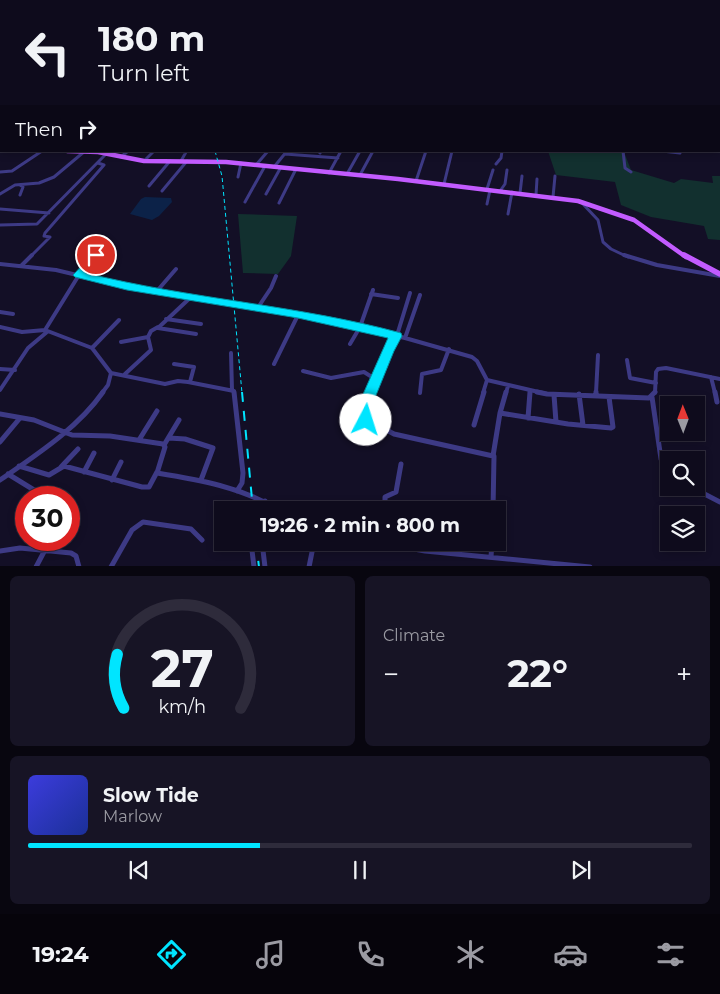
<!DOCTYPE html>
<html lang="en">
<head>
<meta charset="utf-8">
<style>
	:root { --surface:#0e0b1c; --page:#171425; --text:#f1f3f6; --muted:#9b9ba3; --line:#2e2b3b; --accent:#00e5ff }
	body { margin:0; font-family:Montserrat,sans-serif; background:var(--page); color:var(--text); height:100vh; display:flex; flex-direction:column; font-size:19px; white-space:nowrap }
	* { box-sizing:border-box; margin:0 }
	p { font-size:16px; color:var(--muted) }
	.icon { flex:none; width:28px; height:28px; fill:none; stroke:currentColor; stroke-width:2; stroke-linecap:round; stroke-linejoin:round }
	.map { position:relative; height:566px; overflow:hidden }
	.side { display:flex; flex-direction:column; gap:10px; padding:10px; background:#08060f; flex:1 }
	.side>* { flex:none }
	.banner { position:absolute; left:0px; top:0px; width:720px; height:152px; box-shadow:0 2px 8px #0003,0 0 0 1px var(--line); background:#0e0b1c; color:var(--text); overflow:hidden }
	.needle { width:32px; rotate:359deg }
	.tools { position:absolute; left:660px; top:396px; display:grid; gap:10px }
	.tools a { display:grid; place-items:center; width:45px; height:45px; border-radius:0px; background:var(--surface); box-shadow:0 2px 8px #0003,0 0 0 1px var(--line); font-size:25px }
	.speed { position:absolute; left:15px; top:486px; display:flex; gap:10px; font-size:25px; font-weight:700; text-align:center }
	.speed>* { display:grid; place-content:center; width:65px; height:65px; border-radius:50%; background:var(--surface); box-shadow:0 2px 8px #0003,0 0 0 1px var(--line); line-height:1 }
	.speed .limit { border:8px solid #d22; background:#fff; color:#111 }
	.pin { position:absolute; display:grid; place-items:center; width:42px; height:42px; color:#fff; margin:-21px; border:2px solid #fff; border-radius:50%; box-shadow:0 1px 5px #0007 }
	.me { position:absolute; width:55px; margin:-28px; rotate:5deg; stroke-linejoin:round; filter:drop-shadow(0 0 4px #0008) }
	.turn { display:flex; align-items:center; gap:18px; height:105px; padding:0 15px; font-size:22px }
	.turn .icon { width:65px; height:65px; stroke-width:2.5 }
	.turn b { display:block; font-size:35px; line-height:42px }
	.then { display:flex; align-items:center; height:48px; padding:0 15px; background:#0003; gap:10px; font-size:19px }
	.big { font-size:38px; font-weight:700; line-height:1.1 }
	.side .widget { flex:1; display:flex; flex-direction:column; justify-content:center; gap:8px; min-width:0; padding:0 18px; border-radius:8px; background:var(--page) }
	.side .dial { align-items:center; gap:0 }
	.dial svg { height:130px; overflow:visible; fill:none; stroke:var(--line); stroke-width:7; stroke-linecap:round; text-anchor:middle }
	.dial text { fill:var(--text); stroke:none }
	.song { display:flex; align-items:center; gap:15px }
	.cover { width:60px; height:60px; border-radius:8px; background:linear-gradient(135deg,hsl(240 70% 55%),hsl(230 70% 35%)) }
	.played { height:5px; border-radius:2px; background:linear-gradient(90deg,var(--accent) 35%,var(--line) 35%) }
	.keys { display:flex; justify-content:space-around; direction:ltr }
	.heat { display:flex; justify-content:space-between; align-items:center; font-size:28px; direction:ltr }
	.side .tiles { flex:1; display:grid; gap:10px; grid-template-columns:1fr 1fr }
	.widget:last-child { grid-column:span 2 }
	.trip { position:absolute; left:214px; top:501px; width:292px; height:50px; border-radius:0px; background:var(--surface); box-shadow:0 2px 8px #0003,0 0 0 1px var(--line); font-weight:700; line-height:50px; text-align:center }
	.tabs { display:flex; height:80px; justify-content:space-around; align-items:center; background:#06040b; color:var(--muted) }
	.tabs .icon { width:35px; height:35px }
	.tabs .current { color:var(--accent) }
	.tabs b { font-size:22px; color:var(--text) }
	.map>svg:first-child { display:block }
	.green { fill:#12302f }
	.water { fill:#0c2248 }
	.lines { fill:none; stroke-linecap:round; stroke-linejoin:round }
	.minor-far4 { stroke:#3d3a85; stroke-width:2 }
	.minor-far3 { stroke:#3d3a85; stroke-width:2.5 }
	.minor-far2 { stroke:#3d3a85; stroke-width:3 }
	.minor-far1 { stroke:#3d3a85; stroke-width:4 }
	.minor { stroke:#3d3a85; stroke-width:5 }
	.major-far2 { stroke:#c25bff; stroke-width:2.5 }
	.major-far1 { stroke:#c25bff; stroke-width:4.5 }
	.major { stroke:#c25bff; stroke-width:5.5 }
	.rail-far1 { stroke:#00e5ff; stroke-width:1; stroke-dasharray:4 3; stroke-linecap:butt }
	.rail { stroke:#00e5ff; stroke-width:2; stroke-dasharray:10 9; stroke-linecap:butt }
	.route { fill:#00e5ff; stroke:#0095a6 }
</style>
</head>
<body>
<div class="map">
<svg width="720" height="567" viewBox="0 0 720 567">
	<rect width="100%" height="100%" fill="#130f26"/>
	<path class="green" d="M 548,151 L 624,152 L 631,170 L 674,183 L 681,179 L 713,183 L 712,176 L 720,176 L 720,240 L 708,239 L 704,226 L 651,217 L 621,205 L 615,182 L 556,175 Z
		M 238,214 L 297,216 L 291,256 L 278,274 L 243,273 Z"/>
	<path class="water" d="M 145,197 L 171,198 L 172,202 L 159,216 L 152,220 L 130,214 L 141,199 Z"/>
	<g class="lines">
		<path class="minor-far4" d="M 395,0 L 414,1
			M 616,0 L 640,1
			M 5,1 L 8,0
			M 113,1 L 154,1
			M 261,1 L 263,0
			M 451,1 L 455,0
			M 554,1 L 558,1
			M 720,33 L 720,35"/>
		<path class="minor-far3" d="M 0,85 L 0,88
			M 0,108 L 0,110"/>
		<path class="minor-far2" d="M 623,151 L 625,168 L 631,172
			M 662,151 L 680,153
			M 320,153 L 321,151
			M 285,154 L 338,158
			M 121,157 L 128,151
			M 144,161 L 154,151
			M 181,161 L 186,152 L 182,151
			M 496,164 L 501,158 L 502,151
			M 256,165 L 268,151
			M 274,167 L 287,151
			M 0,172 L 12,171 L 42,151
			M 329,173 L 341,151
			M 347,174 L 360,151
			M 360,175 L 373,151
			M 238,177 L 241,163
			M 416,181 L 426,151
			M 444,184 L 452,151
			M 20,185 L 23,187 L 20,195
			M 149,186 L 170,161
			M 487,189 L 493,170
			M 162,191 L 187,161
			M 500,191 L 505,184 L 507,170
			M 520,193 L 522,176
			M 0,194 L 15,185 L 39,183 L 54,177 L 85,151
			M 266,194 L 281,167
			M 536,195 L 537,179
			M 553,197 L 555,176
			M 245,202 L 265,166
			M 279,203 L 296,169
			M 582,203 L 598,220 L 603,242 L 611,249 L 628,257
			M 487,204 L 490,190
			M 0,209 L 49,213
			M 508,214 L 512,192
			M 0,225 L 37,224 L 107,153
			M 30,257 L 50,237 L 44,236 L 45,233 L 104,165 L 98,163
			M 95,257 L 105,241"/>
		<path class="minor-far1" d="M 96,255 L 79,275 L 45,330 L 92,348 L 111,373 L 108,385 L 102,393
			M 624,255 L 657,265 L 720,276
			M 0,264 L 56,270 L 127,287 L 298,315 L 405,338 L 472,357 L 477,361 L 487,380 L 543,393
			M 21,266 L 32,255
			M 157,291 L 176,269
			M 371,294 L 398,298
			M 191,297 L 158,328 L 196,334
			M 257,309 L 271,288 L 276,276
			M 0,312 L 13,314
			M 166,319 L 201,324
			M 0,327 L 22,332 L 45,330
			M 405,338 L 420,295
			M 121,342 L 148,337
			M 350,344 L 360,327 L 373,290
			M 92,348 L 119,320
			M 231,353 L 232,390
			M 627,360 L 630,378 L 656,383
			M 174,364 L 194,367 L 190,382
			M 274,364 L 298,315
			M 0,369 L 15,370
			M 303,371 L 331,378 L 364,372 L 375,379
			M 111,373 L 165,384 L 178,381 L 188,382 L 234,391 L 234,393
			M 125,374 L 151,350 L 148,337 L 151,331 L 158,327
			M 711,377 L 715,393
			M 0,390 L 28,348 L 47,332
			M 370,393 L 398,332 L 410,293
			M 420,393 L 422,374 L 441,370 L 449,349
			M 483,393 L 487,380
			M 506,393 L 508,386
			M 596,393 L 598,355
			M 655,393 L 656,372 L 658,369 L 666,368 L 720,379"/>
		<path class="minor" d="M 234,392 L 243,473 L 242,483 L 237,491
			M 370,392 L 364,406 L 364,418 L 394,434 L 493,456 L 500,413 L 506,392
			M 537,392 L 547,394 L 649,398 L 655,392
			M 715,392 L 717,402
			M 579,394 L 583,425
			M 554,395 L 556,422
			M 596,396 L 596,392
			M 652,397 L 661,459 L 669,473
			M 500,413 L 568,424 L 611,428 L 613,427 L 609,397
			M 0,414 L 34,420 L 72,435 L 110,436 L 163,444 L 165,447 L 157,473 C 200,480 241,487 279,510
			M 528,418 L 530,392
			M 474,425 L 484,392
			M 169,438 L 185,439 L 213,448 L 201,480
			M 139,440 L 157,411
			M 0,442 L 20,418
			M 164,445 L 179,420
			M 19,466 L 49,475 L 64,466 L 142,487 L 149,487 L 157,472
			M 61,467 L 78,449
			M 84,472 L 94,453
			M 8,474 L 47,498
			M 0,480 C 36,455 78,428 103,392
			M 112,480 L 121,462
			M 693,488 L 720,502
			M 263,510 L 265,501
			M 385,510 L 385,497 L 396,492 L 401,464
			M 493,510 L 494,456
			M 251,542 L 254,567
			M 262,542 L 265,567
			M 376,542 L 425,551 L 590,567
			M 0,551 L 20,548 L 71,553 L 76,556 L 79,567
			M 446,553 L 448,542
			M 491,557 L 492,542
			M 36,567 L 45,550
			M 111,567 L 132,530 L 143,522 L 191,529 L 202,540
			M 309,567 L 314,542"/>
		<path class="major-far2" d="M 61,1 L 82,0
			M 112,1 L 117,0
			M 323,1 L 327,0"/>
		<path class="major-far1" d="M 67,151 L 98,152 L 144,161 L 226,162 L 398,179 L 578,201 L 634,220 L 686,257"/>
		<path class="major" d="M 684,255 L 720,274"/>
		<path class="rail-far1" d="M 215,151 L 222,176 L 242,393"/>
		<path class="rail" d="M 242,392 L 253,510
			M 256,542 L 259,567"/>
	</g>
	<path class="route" d="M 96,252 L 102,255 L 86,273 C 190,299 298,305 401,333 L 402,336 L 394,351 L 370,410 L 370,414 L 373,420 L 371,423 C 363,426 359,423 355,416 L 356,410 L 388,338 L 298,318 L 127,290 L 75,277 L 73,275 L 75,273 L 93,253 Z"/>
</svg>
<div class="tools">
<a><svg class="needle" viewBox="-14 -14 28 28"><path d="M0-13l5 13h-10z" fill="#e53935"/><path d="M0 13l5-13h-10z" fill="#9b9ba3"/></svg></a>
<a><svg class="icon" aria-label="search" viewBox="0 0 24 24"><circle cx="10" cy="10" r="6"/><path d="M15 15l6 6"/></svg></a>
<a><svg class="icon" aria-label="layers" viewBox="0 0 24 24"><path d="M12 4l9 5-9 5-9-5zM3 14l9 5 9-5"/></svg></a>
</div>
<div class="speed"><div class="limit">30</div></div>
<div class="pin" style="left:96px;top:255px;background:#d93025"><svg class="icon" aria-label="arrive" viewBox="0 0 24 24"><path d="M6 21V4h12l-3 4 3 4H6"/></svg></div>
<svg class="me" style="left:366px;top:420px" viewBox="-20 -20 40 40"><circle r="19" fill="#fff"/><path d="M0-13L10 11 0 6-10 11z" fill="#00e5ff"/></svg>
<div class="trip">19:26 · 2 min · 800 m</div>
<div class="banner">
<div class="turn"><svg class="icon" aria-label="left" viewBox="0 0 24 24"><path d="M17 20v-9H6M10 6l-5 5 5 5"/></svg><div><b>180 m</b>Turn left</div></div>
<div class="then">Then<svg class="icon" aria-label="right" viewBox="0 0 24 24"><path d="M7 20v-9h11M14 6l5 5-5 5"/></svg></div>
</div>
</div>
<section class="side">
<div class="tiles">
<div class="widget dial"><svg viewBox="0 0 100 80">
<path d="M14 69A42 42 0 1 1 86 69"/>
<path d="M14 69A42 42 0 0 1 10 36" stroke="#00e5ff"/>
<text x="50" y="56" font-size="32" font-weight="700">27</text>
<text x="50" y="72" font-size="11">km/h</text>
</svg></div>
<div class="widget"><p>Climate</p>
<div class="heat"><a>−</a><b class="big">22°</b><a>+</a></div>
</div>
<div class="widget">
<div class="song"><i class="cover"></i><div><b>Slow Tide</b><p>Marlow</p></div></div>
<div class="played"></div>
<div class="keys"><svg class="icon" aria-label="previous" viewBox="0 0 24 24"><path d="M18 5L8 12l10 7zM5 5v14"/></svg><svg class="icon" aria-label="pause" viewBox="0 0 24 24"><path d="M8 5v14M16 5v14"/></svg><svg class="icon" aria-label="next" viewBox="0 0 24 24"><path d="M6 5l10 7-10 7zM19 5v14"/></svg></div>
</div>
</div>
</section>
<nav class="tabs">
<b>19:24</b>
<svg class="icon current" aria-label="directions" viewBox="0 0 24 24"><path d="M12 3l9 9-9 9-9-9zM9 14v-3h6M13 9l2 2-2 2"/></svg>
<svg class="icon" aria-label="music" viewBox="0 0 24 24"><path d="M9 18V5l10-2v13"/><circle cx="6" cy="18" r="3"/><circle cx="16" cy="16" r="3"/></svg>
<svg class="icon" aria-label="phone" viewBox="0 0 24 24"><path d="M5 4h4l2 5-3 2q2 4 5 5l2-3 5 2v4C11 20 4 13 5 4z"/></svg>
<svg class="icon" aria-label="climate" viewBox="0 0 24 24"><path d="M12 3v18M4 7l16 10M4 17L20 7"/></svg>
<svg class="icon" aria-label="car" viewBox="0 0 24 24"><path d="M5 17H2v-5l4-1 3-4h7l3 4 3 1v5h-3M9 17h6M6 11h13"/><circle cx="7" cy="17" r="2"/><circle cx="17" cy="17" r="2"/></svg>
<svg class="icon" aria-label="filters" viewBox="0 0 24 24"><path d="M4 7h16M4 17h16"/><circle cx="9" cy="7" r="2"/><circle cx="15" cy="17" r="2"/></svg>
</nav>
</body>
</html>
